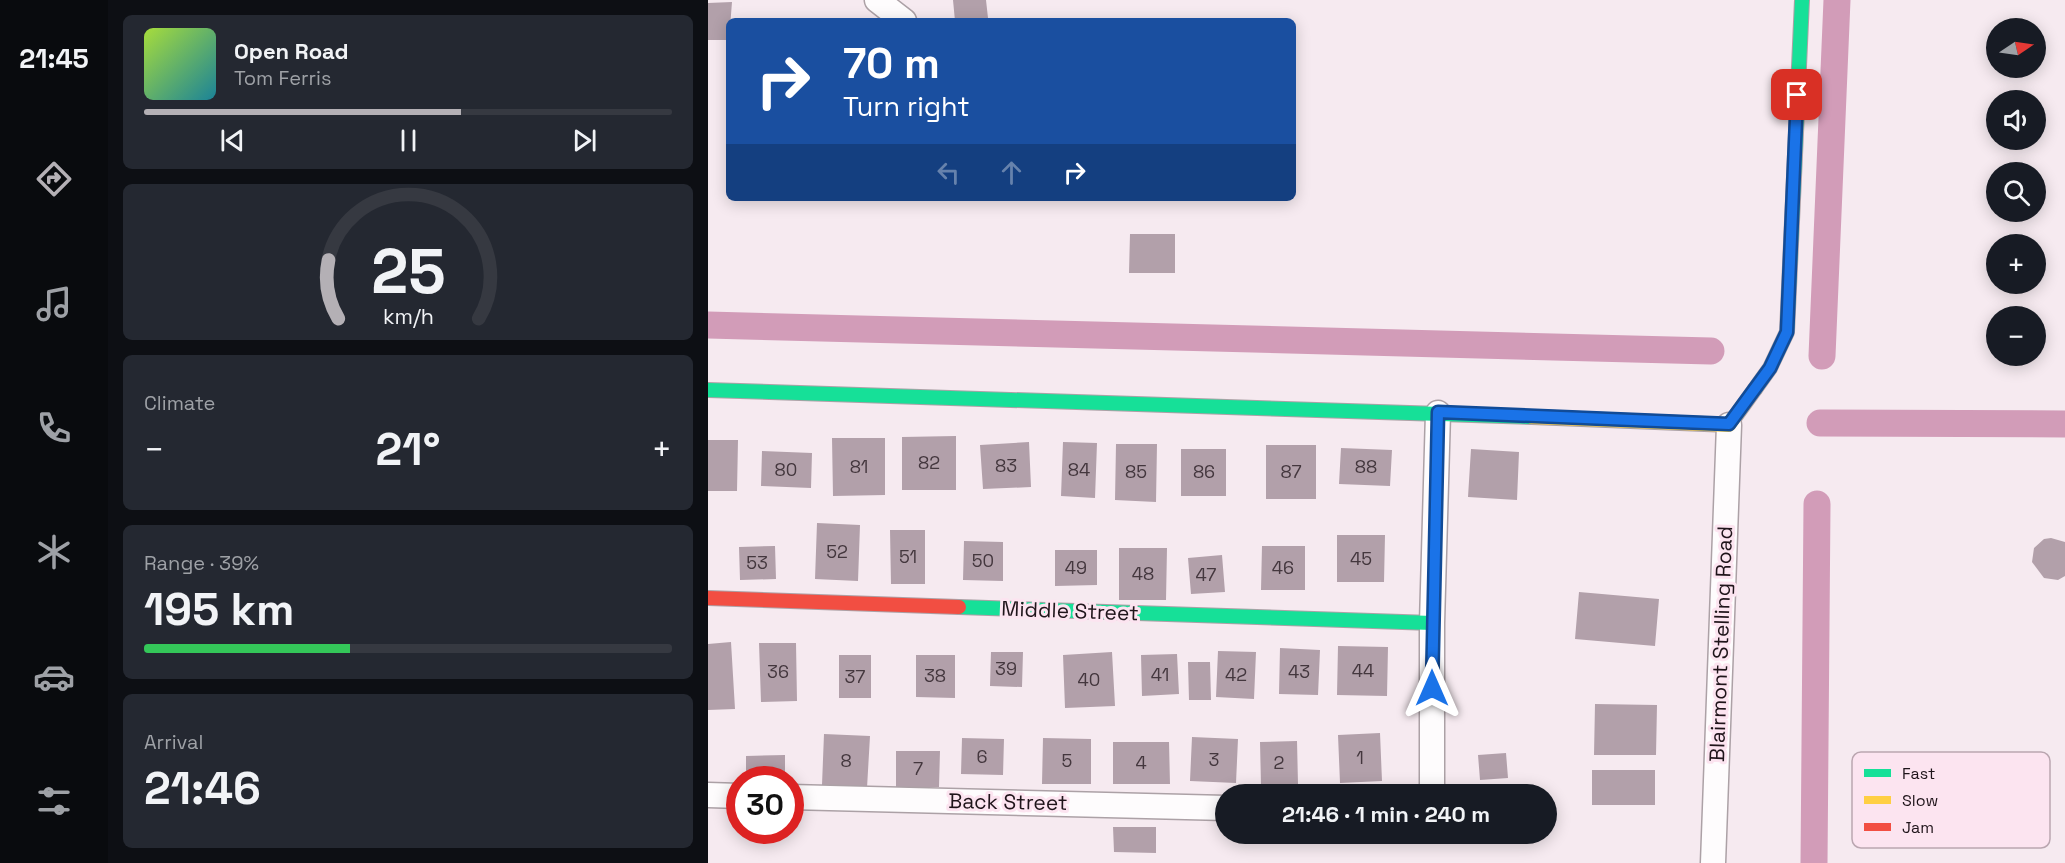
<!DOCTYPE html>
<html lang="en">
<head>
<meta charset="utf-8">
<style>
	:root { --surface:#171b24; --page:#242831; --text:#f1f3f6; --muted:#9ea1a6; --line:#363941; --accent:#b4b0b5 }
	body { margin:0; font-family:"Space Grotesk",sans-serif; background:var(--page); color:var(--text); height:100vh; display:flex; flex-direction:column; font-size:22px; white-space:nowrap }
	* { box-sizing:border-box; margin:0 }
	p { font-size:20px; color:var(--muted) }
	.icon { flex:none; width:33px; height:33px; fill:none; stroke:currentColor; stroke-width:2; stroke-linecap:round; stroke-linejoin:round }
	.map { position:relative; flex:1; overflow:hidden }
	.sheet { display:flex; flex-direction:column; gap:15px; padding:15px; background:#0d0f14; width:600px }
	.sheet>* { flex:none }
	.top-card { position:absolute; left:18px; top:18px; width:570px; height:183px; border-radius:9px; box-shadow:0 3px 15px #0003; background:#1a4fa0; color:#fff; overflow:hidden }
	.needle { width:39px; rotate:77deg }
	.fabs { position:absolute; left:1278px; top:18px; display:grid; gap:12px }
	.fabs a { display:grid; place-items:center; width:60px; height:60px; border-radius:50%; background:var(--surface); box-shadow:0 3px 15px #0003; font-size:30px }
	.speed { position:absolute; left:18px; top:766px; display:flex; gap:12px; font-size:30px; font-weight:700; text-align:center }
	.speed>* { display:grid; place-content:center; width:78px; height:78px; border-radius:50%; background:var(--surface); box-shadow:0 3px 15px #0003; line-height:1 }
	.speed .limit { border:9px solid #d22; background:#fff; color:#111 }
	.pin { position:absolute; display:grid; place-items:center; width:51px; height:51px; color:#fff; margin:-26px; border-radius:12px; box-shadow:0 3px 9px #0006 }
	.me { position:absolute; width:66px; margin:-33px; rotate:0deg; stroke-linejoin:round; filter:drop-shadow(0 0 4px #0008) }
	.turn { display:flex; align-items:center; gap:21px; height:126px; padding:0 18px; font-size:27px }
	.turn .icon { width:78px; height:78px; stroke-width:2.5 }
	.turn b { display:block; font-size:42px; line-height:51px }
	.lanes { display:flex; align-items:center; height:57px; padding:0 18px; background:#0003; justify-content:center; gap:30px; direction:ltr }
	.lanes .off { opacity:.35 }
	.big { font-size:45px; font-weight:700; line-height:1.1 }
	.sheet .card { flex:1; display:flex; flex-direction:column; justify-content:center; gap:9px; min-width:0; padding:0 21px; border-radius:9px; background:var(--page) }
	.sheet .dial { align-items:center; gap:0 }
	.dial svg { height:156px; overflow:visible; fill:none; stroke:var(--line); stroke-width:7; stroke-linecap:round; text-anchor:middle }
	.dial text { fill:var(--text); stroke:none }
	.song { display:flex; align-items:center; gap:18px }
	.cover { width:72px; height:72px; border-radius:9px; background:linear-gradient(135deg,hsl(80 70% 55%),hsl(190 70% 35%)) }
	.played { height:6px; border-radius:3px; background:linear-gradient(90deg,var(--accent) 60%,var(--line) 60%) }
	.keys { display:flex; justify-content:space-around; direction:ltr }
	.heat { display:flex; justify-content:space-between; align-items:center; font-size:33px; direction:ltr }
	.charge { height:9px; border-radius:4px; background:linear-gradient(90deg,#34c759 39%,var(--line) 0) }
	.trip { position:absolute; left:507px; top:784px; width:342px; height:60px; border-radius:30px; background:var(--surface); box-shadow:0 3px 15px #0003; font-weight:700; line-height:60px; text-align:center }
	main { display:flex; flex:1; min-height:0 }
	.dock { display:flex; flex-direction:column; width:108px; justify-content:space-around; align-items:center; background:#090b0e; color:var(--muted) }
	.dock .icon { width:42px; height:42px }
	.dock .active { color:var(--accent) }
	.dock b { font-size:27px; color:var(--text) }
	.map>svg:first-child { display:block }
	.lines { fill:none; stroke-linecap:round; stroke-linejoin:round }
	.canal { stroke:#d29cb8; stroke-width:27 }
	.building { fill:#b2a0aa }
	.street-casing { stroke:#aca1a6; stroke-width:27 }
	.fast-casing { stroke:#aca1a6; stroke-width:16 }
	.slow-casing { stroke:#aca1a6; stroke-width:16 }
	.jam-casing { stroke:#aca1a6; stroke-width:16 }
	.street { stroke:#fefcfd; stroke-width:24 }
	.fast { stroke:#16e098; stroke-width:14 }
	.slow { stroke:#ffcf43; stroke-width:14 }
	.jam { stroke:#f24e42; stroke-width:14 }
	.route-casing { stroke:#114b97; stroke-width:15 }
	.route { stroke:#1a73e8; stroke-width:10 }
	.labels { text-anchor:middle; stroke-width:6; stroke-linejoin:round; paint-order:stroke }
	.number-label { font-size:18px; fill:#44373e }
	.street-label { font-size:21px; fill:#1f141a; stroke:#fce4f0 }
	.key { fill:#fce4f0; stroke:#baa6b0; stroke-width:1.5 }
	.key-label { font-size:16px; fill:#1f141a }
</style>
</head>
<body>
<main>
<nav class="dock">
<b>21:45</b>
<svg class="icon active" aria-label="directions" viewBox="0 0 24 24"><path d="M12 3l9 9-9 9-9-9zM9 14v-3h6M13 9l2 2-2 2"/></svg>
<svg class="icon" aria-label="music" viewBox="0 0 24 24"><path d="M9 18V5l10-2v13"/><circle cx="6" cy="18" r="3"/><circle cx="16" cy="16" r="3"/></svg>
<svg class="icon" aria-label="phone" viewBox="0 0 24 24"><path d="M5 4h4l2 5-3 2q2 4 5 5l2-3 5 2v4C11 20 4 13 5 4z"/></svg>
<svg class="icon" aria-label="climate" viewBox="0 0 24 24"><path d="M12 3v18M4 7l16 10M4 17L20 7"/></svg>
<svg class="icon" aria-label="car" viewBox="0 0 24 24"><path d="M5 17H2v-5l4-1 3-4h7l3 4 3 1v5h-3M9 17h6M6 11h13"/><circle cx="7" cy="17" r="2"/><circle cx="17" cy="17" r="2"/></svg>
<svg class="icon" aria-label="filters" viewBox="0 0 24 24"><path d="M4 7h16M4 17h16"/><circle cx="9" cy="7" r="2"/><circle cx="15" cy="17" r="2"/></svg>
</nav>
<section class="sheet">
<div class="card">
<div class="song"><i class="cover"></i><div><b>Open Road</b><p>Tom Ferris</p></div></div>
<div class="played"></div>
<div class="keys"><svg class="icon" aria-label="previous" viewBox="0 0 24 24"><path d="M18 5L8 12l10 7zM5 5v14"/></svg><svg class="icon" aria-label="pause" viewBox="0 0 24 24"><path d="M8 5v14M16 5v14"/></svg><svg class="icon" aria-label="next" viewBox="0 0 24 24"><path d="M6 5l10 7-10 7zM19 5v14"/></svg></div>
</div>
<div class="card dial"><svg viewBox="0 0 100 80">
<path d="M14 69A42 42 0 1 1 86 69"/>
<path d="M14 69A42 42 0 0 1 9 39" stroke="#b4b0b5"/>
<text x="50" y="56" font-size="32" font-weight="700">25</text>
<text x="50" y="72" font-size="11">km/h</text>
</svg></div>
<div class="card"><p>Climate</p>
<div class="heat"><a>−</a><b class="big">21°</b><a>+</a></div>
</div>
<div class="card"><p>Range · 39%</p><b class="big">195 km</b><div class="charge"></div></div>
<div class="card"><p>Arrival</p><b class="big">21:46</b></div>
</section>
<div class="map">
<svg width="1357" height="863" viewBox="0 0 1357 863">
	<rect width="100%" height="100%" fill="#f6eaf0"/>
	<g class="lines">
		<path class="canal" d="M 0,325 L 1003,351
			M 1114,356 L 1129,0
			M 1112,423 L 1357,424
			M 1106,863 L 1109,504"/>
	</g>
	<path class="building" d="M 245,0 L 278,0 L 280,18 L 247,21 Z
		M 24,2 L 21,40 L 0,40 L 0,3 Z
		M 422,234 L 467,234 L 467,273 L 421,273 Z
		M 248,436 L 248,490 L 194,490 L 194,437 Z
		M 124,438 L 177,438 L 177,495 L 125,496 Z
		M 0,440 L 30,440 L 29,491 L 0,491 Z
		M 321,442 L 323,487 L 275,489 L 272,445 Z
		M 355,442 L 389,443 L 387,498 L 353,496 Z
		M 408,444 L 449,444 L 448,502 L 407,500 Z
		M 558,445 L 608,445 L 608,499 L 558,499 Z
		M 633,448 L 684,450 L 682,486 L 631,484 Z
		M 473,449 L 518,449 L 518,496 L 473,496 Z
		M 763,449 L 811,452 L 809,500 L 760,497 Z
		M 54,451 L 104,453 L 103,488 L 53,486 Z
		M 109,523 L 152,525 L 150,581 L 107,579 Z
		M 182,530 L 217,530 L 217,584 L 183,584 Z
		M 629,535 L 677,535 L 676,582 L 629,582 Z
		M 1343,538 L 1357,542 L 1357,576 L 1350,580 L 1336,578 L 1324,562 L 1326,548 L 1336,539 Z
		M 256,541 L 295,542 L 295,581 L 255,580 Z
		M 67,546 L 68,579 L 32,580 L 31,547 Z
		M 554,546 L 597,546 L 597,590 L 553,590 Z
		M 411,548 L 459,548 L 458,600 L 411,600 Z
		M 347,550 L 389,550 L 389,585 L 347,586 Z
		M 514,555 L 517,592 L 483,594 L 480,558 Z
		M 871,592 L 951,599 L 947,646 L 867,639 Z
		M 23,642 L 27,709 L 0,710 L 0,644 Z
		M 51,643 L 88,643 L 89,701 L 53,702 Z
		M 630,646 L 680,647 L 679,696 L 629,695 Z
		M 572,648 L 612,650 L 610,695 L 571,694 Z
		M 510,651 L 548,652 L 546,699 L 508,697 Z
		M 283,652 L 315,652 L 314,687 L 282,686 Z
		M 404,652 L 407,706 L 357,708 L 355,655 Z
		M 469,654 L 471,694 L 434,696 L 433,655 Z
		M 131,655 L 163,655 L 163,698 L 131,698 Z
		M 208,655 L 247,655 L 247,698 L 208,697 Z
		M 480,662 L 502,662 L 503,700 L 481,700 Z
		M 887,704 L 949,705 L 948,755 L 886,755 Z
		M 672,733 L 674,781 L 632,783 L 630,735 Z
		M 116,734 L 162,736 L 159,788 L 114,785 Z
		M 484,737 L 530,739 L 528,783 L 482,781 Z
		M 254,738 L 296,739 L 295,775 L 253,774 Z
		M 335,738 L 383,739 L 383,784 L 334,784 Z
		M 589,741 L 590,784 L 553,785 L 552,742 Z
		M 405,742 L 461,742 L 462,784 L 405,784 Z
		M 188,751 L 232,751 L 231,787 L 188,787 Z
		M 798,753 L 800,778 L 772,780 L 770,755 Z
		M 77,755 L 77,780 L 38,780 L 38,756 Z
		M 884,770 L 947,770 L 947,805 L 884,805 Z
		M 405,827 L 448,827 L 448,853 L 406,852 Z
		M 763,834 L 793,834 L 793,838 L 763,837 Z"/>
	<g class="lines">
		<g class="street-casing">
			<path id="street" d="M 169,0 L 196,21
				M 0,795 L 32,796
				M 724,795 L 724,623 L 730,413
				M 82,797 L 518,808
				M 1005,863 L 1021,425"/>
		</g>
		<g class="fast-casing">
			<path id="fast" d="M 1047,389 L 1062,368 L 1079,332 L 1094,0
				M 0,390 L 824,417
				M 251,607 L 724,623"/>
		</g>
		<g class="slow-casing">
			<path id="slow" d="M 824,417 L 1021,425 L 1047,389"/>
		</g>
		<g class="jam-casing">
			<path id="jam" d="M 0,598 L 251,607"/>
		</g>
		<use href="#street" class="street"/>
		<use href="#fast" class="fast"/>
		<use href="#slow" class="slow"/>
		<use href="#jam" class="jam"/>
	</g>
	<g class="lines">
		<g class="route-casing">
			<path id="route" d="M 724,688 L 730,412 L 1021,424 L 1062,368 L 1079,332 L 1089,95"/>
		</g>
		<use href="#route" class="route"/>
	</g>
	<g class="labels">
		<g class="number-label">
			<text x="221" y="469">82</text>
			<text x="298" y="472">83</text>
			<text x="151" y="473">81</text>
			<text x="658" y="473">88</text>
			<text x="78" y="476">80</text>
			<text x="371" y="476">84</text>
			<text x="428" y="478">85</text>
			<text x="496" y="478">86</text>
			<text x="583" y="478">87</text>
			<text x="129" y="558">52</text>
			<text x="200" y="563">51</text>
			<text x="653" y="565">45</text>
			<text x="275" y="567">50</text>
			<text x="49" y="569">53</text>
			<text x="368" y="574">49</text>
			<text x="575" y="574">46</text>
			<text x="435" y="580">48</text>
			<text x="498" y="581">47</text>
			<text x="298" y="675">39</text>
			<text x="655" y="677">44</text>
			<text x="70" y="678">36</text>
			<text x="591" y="678">43</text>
			<text x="452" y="681">41</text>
			<text x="528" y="681">42</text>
			<text x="227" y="682">38</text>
			<text x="147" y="683">37</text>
			<text x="381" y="686">40</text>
			<text x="274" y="763">6</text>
			<text x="652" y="764">1</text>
			<text x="506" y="766">3</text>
			<text x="138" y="767">8</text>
			<text x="359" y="767">5</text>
			<text x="433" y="769">4</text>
			<text x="571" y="769">2</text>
			<text x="210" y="775">7</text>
		</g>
		<g class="street-label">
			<text transform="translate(362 611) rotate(2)" y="7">Middle Street</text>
			<text transform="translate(1013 644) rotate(-88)" y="7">Blairmont Stelling Road</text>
			<text transform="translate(300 802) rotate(1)" y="7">Back Street</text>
		</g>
	</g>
	<rect x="1144" y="752" width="198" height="96" rx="9" class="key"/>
	<rect x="1156" y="769" width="27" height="8" fill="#16e098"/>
	<rect x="1156" y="796" width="27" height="8" fill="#ffcf43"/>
	<rect x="1156" y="823" width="27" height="8" fill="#f24e42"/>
	<g class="key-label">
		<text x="1194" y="779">Fast</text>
		<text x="1194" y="806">Slow</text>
		<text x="1194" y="833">Jam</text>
	</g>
</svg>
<div class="fabs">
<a><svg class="needle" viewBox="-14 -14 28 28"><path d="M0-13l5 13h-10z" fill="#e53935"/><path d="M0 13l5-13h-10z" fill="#9ea1a6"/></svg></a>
<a><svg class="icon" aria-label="sound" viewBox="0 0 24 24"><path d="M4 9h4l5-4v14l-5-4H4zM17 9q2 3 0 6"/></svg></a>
<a><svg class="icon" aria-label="search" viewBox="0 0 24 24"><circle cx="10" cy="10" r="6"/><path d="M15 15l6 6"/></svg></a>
<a>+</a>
<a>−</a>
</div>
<div class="speed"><div class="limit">30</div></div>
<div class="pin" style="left:1089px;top:95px;background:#d93025"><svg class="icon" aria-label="arrive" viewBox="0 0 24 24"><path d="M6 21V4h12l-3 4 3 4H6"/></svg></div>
<svg class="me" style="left:724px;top:688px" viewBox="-20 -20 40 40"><path d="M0-17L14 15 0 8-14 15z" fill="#1a73e8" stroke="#fff" stroke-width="4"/></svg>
<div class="trip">21:46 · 1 min · 240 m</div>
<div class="top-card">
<div class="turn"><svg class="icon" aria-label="right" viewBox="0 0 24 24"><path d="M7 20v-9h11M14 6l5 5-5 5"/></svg><div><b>70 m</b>Turn right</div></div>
<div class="lanes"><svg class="icon off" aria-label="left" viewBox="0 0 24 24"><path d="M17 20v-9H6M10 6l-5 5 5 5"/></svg><svg class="icon off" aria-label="ahead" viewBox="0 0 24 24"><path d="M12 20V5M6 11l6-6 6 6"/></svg><svg class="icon" aria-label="right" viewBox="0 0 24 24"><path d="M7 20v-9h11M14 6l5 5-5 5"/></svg></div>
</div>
</div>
</main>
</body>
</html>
